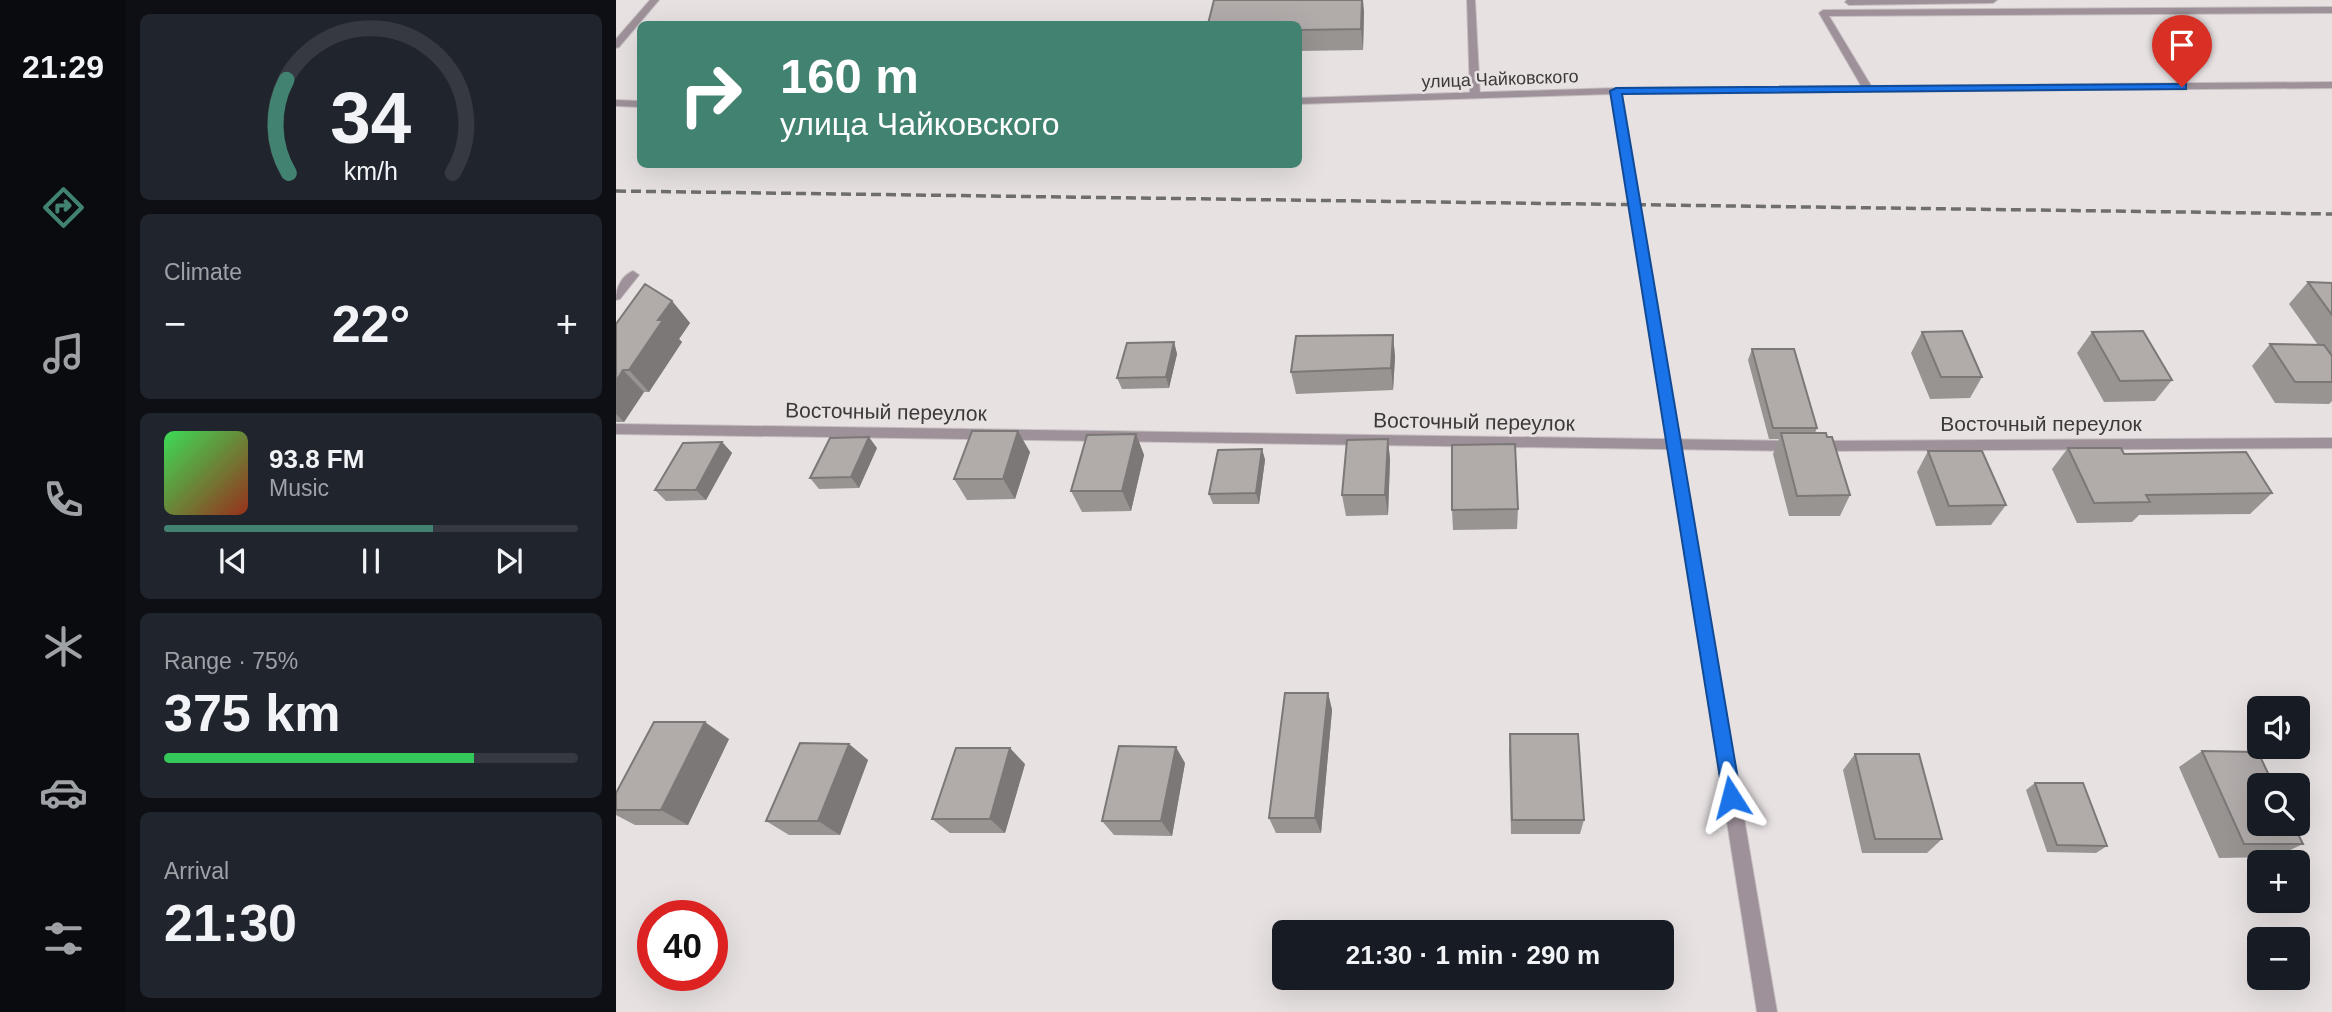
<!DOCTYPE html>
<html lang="en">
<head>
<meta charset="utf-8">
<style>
	:root { --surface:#171b24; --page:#20242c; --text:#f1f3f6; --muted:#9ea1a6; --line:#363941; --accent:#428270 }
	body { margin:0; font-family:Helvetica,sans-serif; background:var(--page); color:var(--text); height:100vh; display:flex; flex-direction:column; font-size:26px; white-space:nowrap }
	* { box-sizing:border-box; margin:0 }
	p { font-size:23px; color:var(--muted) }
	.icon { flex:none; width:38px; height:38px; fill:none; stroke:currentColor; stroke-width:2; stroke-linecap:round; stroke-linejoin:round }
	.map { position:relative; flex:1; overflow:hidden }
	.drawer { display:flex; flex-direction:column; gap:14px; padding:14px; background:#0d0f14; width:490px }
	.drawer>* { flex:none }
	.top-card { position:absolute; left:21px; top:21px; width:665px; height:147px; border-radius:10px; box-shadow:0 7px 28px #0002; background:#428270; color:#fff; overflow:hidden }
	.tools { position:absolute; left:1631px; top:696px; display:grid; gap:14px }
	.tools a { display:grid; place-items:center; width:63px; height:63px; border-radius:10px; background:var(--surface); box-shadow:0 7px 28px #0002; font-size:35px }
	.speed { position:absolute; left:21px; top:900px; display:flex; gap:14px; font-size:35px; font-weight:700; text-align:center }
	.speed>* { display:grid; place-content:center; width:91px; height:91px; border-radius:50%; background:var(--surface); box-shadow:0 7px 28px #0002; line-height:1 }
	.speed .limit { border:10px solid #d22; background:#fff; color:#111 }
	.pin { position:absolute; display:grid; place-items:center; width:60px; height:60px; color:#fff; margin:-72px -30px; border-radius:50% 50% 50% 0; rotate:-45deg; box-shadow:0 0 7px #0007 }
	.pin .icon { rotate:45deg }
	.me { position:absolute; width:77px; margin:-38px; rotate:351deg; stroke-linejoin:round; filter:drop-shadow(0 0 5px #0008) }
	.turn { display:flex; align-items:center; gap:24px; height:147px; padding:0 28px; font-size:32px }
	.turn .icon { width:91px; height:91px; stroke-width:2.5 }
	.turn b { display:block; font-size:49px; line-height:60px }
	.big { font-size:52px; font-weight:700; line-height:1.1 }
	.drawer .widget { flex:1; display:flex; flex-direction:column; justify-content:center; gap:10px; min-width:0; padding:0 24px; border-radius:10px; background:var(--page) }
	.drawer .dial { align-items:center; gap:0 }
	.dial svg { height:182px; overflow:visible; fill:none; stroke:var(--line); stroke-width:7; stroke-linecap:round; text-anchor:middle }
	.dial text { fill:var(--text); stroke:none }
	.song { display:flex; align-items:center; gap:21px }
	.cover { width:84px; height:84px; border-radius:10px; background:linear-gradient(135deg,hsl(130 70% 55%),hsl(10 70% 35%)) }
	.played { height:7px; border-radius:4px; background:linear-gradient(90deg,var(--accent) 65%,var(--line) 65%) }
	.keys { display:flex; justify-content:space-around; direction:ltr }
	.heat { display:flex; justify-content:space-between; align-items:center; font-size:38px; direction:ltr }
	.charge { height:10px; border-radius:5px; background:linear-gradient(90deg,#34c759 75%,var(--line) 0) }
	.trip { position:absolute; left:656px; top:920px; width:402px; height:70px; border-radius:10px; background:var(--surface); box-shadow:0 7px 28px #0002; font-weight:700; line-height:70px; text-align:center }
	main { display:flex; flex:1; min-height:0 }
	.menu { display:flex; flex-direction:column; width:126px; justify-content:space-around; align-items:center; background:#090b0e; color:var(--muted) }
	.menu .icon { width:49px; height:49px }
	.menu .current { color:var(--accent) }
	.menu b { font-size:32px; color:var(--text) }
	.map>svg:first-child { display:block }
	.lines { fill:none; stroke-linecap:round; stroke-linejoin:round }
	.service-casing { stroke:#c5bfc0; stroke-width:2 }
	.minor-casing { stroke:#c5bfc0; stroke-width:2 }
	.tertiary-casing { stroke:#c5bfc0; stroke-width:2 }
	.service { fill:#9e919a; fill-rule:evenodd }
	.minor { fill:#9e919a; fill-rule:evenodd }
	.tertiary { fill:#9e919a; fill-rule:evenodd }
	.rail { stroke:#706d6d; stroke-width:3.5; stroke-dasharray:10 5; stroke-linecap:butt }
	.wall { fill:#989492 }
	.shaded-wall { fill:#7c7877 }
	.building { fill:#b1acaa; stroke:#7c7877; stroke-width:2 }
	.route { fill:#1a73e8; stroke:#114b97; stroke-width:2 }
	.labels { text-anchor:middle; stroke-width:5; stroke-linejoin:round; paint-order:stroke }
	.far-street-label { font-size:18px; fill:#3b3939; stroke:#e7e1e2 }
	.street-label { font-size:21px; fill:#3b3939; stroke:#e7e1e2 }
</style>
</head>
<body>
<main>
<nav class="menu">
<b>21:29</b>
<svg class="icon current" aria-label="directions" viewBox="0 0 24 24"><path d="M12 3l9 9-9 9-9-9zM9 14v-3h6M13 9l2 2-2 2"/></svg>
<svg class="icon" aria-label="music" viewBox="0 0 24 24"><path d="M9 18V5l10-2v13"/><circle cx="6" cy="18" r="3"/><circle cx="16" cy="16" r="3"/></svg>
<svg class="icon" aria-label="phone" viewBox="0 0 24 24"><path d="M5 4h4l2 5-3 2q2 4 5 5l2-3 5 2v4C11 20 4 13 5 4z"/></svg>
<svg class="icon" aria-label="climate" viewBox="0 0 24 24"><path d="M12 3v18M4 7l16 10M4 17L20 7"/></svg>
<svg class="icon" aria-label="car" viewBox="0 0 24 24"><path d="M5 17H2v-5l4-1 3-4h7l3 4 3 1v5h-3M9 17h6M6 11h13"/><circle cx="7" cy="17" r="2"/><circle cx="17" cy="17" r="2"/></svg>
<svg class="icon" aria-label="filters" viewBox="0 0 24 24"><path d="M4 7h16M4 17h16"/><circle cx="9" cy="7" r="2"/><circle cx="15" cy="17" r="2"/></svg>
</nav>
<section class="drawer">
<div class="widget dial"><svg viewBox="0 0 100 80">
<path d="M14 69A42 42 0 1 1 86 69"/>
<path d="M14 69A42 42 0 0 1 13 28" stroke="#428270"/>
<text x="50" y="56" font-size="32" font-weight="700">34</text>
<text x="50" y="72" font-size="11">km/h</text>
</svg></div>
<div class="widget"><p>Climate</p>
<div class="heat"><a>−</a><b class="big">22°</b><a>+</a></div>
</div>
<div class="widget">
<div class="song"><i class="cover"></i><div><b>93.8 FM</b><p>Music</p></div></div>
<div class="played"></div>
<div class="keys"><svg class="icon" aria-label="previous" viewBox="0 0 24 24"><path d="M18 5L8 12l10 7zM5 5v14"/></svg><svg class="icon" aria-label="pause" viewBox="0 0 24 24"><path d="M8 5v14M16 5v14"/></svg><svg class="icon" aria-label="next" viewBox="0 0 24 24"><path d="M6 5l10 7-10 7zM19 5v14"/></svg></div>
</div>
<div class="widget"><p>Range · 75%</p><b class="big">375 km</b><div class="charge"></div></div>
<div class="widget"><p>Arrival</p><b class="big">21:30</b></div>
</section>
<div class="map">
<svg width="1716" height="1012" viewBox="0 0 1716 1012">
	<rect width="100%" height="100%" fill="#e7e1e2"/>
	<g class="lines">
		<g class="service-casing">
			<path id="service" d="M 34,0 L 43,0 L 3,47 L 0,48 L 0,39 Z
				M 851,0 L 859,0 L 864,95 L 859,98 L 854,95 Z
				M 1231,0 L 1381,0 L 1377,3 L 1233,5 L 1229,2 Z
				M 1716,7 L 1716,13 L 1213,16 L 1257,89 L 1252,92 L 1247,89 L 1203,13 L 1207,10 Z"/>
		</g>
		<g class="minor-casing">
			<path id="minor" d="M 17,271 L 23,275 L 4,299 L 0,300 C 0,288 5,276 17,271 Z
				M 0,424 L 1178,441 L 1185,446 L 1178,451 L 0,434 Z
				M 1716,438 L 1716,448 L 1202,451 L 1195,446 L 1202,441 Z"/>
		</g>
		<g class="tertiary-casing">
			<path id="tertiary" d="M 1716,82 L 1716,88 L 1005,94 L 1161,1012 L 1141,1012 L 996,94 L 682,104 L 682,98 L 1000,88 Z
				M 0,100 L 24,101 L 24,107 L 0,106 Z"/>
		</g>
		<use href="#service" class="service"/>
		<use href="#minor" class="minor"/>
		<use href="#tertiary" class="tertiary"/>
		<path class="rail" d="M 0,191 L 1716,214"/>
	</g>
	<path class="wall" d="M 748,11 L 747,50 L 682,51 L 682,24 Z
		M 1692,282 L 1716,283 L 1716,401 L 1713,404 L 1659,403 L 1636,366 L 1654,344 L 1702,345 L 1673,304 Z
		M 56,301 L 74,323 L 63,339 L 66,342 L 33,392 L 28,392 L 8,422 L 0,422 L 0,324 Z
		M 1306,332 L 1366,377 L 1354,398 L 1314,399 L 1295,353 Z
		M 1476,332 L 1556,380 L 1539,401 L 1488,402 L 1461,353 Z
		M 777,335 L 779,357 L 777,390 L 680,394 L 675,372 Z
		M 558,342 L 561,354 L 553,388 L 506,389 L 501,378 Z
		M 1136,349 L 1201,428 L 1199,433 L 1234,495 L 1224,516 L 1173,516 L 1157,454 L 1163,439 L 1153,439 L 1132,360 Z
		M 520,434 L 528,455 L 515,511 L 466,512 L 455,491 Z
		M 772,439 L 774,460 L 772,515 L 730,516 L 726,495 Z
		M 106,442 L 116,453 L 90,500 L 50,501 L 39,490 Z
		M 261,448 L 243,488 L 203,489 L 194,478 Z
		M 1452,448 L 1508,454 L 1656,493 L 1634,514 L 1523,515 L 1516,522 L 1461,523 L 1436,469 Z
		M 646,449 L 649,460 L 643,504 L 597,504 L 593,494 Z
		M 1312,451 L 1390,505 L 1375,525 L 1320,526 L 1301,472 Z
		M 414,452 L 399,499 L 351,500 L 338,479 Z
		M 902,509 L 901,529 L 837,530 L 836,510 Z
		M 712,693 L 716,710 L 705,833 L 660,833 L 653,818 Z
		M 894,734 L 968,820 L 964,834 L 895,834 L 893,751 Z
		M 113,739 L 72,825 L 19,825 L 0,815 L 0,793 Z
		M 233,744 L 252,760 L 224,835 L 173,835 L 150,821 Z
		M 1586,751 L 1687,844 L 1659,857 L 1603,858 L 1563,767 Z
		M 1239,754 L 1326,839 L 1311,853 L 1246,853 L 1227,770 Z
		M 569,763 L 556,836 L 498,835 L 486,821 Z
		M 409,764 L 389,833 L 334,833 L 316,819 Z
		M 1419,783 L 1491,846 L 1480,853 L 1431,852 L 1410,790 Z"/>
	<path class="shaded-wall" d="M 746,0 L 747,0 L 748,11 L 747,50 L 745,29 Z
		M 56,301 L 74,323 L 63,339 L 66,342 L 33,392 L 13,370 L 42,320 Z
		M 777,335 L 779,357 L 777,390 L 775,368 Z
		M 558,342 L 561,354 L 553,388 L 550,377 Z
		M 7,370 L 28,392 L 8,422 L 0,414 L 0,381 Z
		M 402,431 L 414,452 L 399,499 L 387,479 Z
		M 520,434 L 528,455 L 515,511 L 506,491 Z
		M 253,437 L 261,448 L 243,488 L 235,477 Z
		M 772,439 L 774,460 L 772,515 L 769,495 Z
		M 106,442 L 116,453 L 90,500 L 80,490 Z
		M 646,449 L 649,460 L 643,504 L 640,493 Z
		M 712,693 L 716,710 L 705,833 L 699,818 Z
		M 89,722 L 113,739 L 72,825 L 45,810 Z
		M 233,744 L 252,760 L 224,835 L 202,821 Z
		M 560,747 L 569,763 L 556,836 L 545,821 Z
		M 394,748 L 409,764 L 389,833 L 374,819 Z"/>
	<path class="building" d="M 598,0 L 746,0 L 745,29 L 682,30 L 682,24 L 592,24 Z
		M 1692,282 L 1716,283 L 1716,315 Z
		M 29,284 L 56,301 L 42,320 L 47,320 L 13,370 L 7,370 L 0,381 L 0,324 Z
		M 1346,331 L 1366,377 L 1325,377 L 1306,332 Z
		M 1527,331 L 1556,380 L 1504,381 L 1476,332 Z
		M 777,335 L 775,368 L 675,372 L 680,336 Z
		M 558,342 L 550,377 L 501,378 L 511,343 Z
		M 1654,344 L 1708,345 L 1716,356 L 1716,382 L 1679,382 Z
		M 1136,349 L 1178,349 L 1201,428 L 1157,428 Z
		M 356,431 L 402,431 L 387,479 L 338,479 Z
		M 1165,433 L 1210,433 L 1211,437 L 1216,437 L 1234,495 L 1181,496 Z
		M 520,434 L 506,491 L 455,491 L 471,435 Z
		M 253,437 L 235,477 L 194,478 L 214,438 Z
		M 772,439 L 769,495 L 726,495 L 731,440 Z
		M 106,442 L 80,490 L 39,490 L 67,443 Z
		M 899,444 L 902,509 L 836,510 L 836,445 Z
		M 1452,448 L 1505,448 L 1508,454 L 1630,452 L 1656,493 L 1530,495 L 1534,502 L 1478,503 Z
		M 646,449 L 640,493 L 593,494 L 602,450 Z
		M 1312,451 L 1366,451 L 1390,505 L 1333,506 Z
		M 669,693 L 712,693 L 699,818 L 653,818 Z
		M 38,722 L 89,722 L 45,810 L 0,810 L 0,793 Z
		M 894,734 L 962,734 L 968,820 L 896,820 Z
		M 184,743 L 233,744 L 202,821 L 150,821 Z
		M 503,746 L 560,747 L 545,821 L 486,821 Z
		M 340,748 L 394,748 L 374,819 L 316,819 Z
		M 1586,751 L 1642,752 L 1658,786 L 1643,786 L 1643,824 L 1677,824 L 1687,844 L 1628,844 Z
		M 1239,754 L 1303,754 L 1326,839 L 1259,839 Z
		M 1419,783 L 1467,783 L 1491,846 L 1441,845 Z"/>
	<path class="route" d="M 1566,84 L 1570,84 L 1570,89 L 1006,94 L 1125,797 L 1122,803 L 1115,806 L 1108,803 L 994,91 L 1000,88 Z"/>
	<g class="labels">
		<g class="far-street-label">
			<text transform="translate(884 79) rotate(-2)" y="6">улица Чайковского</text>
		</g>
		<g class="street-label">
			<text transform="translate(270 412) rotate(1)" y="7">Восточный переулок</text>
			<text transform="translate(858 422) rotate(1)" y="7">Восточный переулок</text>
			<text x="1425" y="431">Восточный переулок</text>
		</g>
	</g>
</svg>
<div class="tools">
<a><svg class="icon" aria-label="sound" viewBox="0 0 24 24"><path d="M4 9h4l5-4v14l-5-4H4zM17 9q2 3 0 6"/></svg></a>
<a><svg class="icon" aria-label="search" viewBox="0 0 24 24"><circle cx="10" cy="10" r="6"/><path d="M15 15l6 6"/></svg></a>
<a>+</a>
<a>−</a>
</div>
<div class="speed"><div class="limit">40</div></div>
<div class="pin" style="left:1566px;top:87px;background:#d93025"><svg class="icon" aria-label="arrive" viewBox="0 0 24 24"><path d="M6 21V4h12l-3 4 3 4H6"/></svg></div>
<svg class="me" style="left:1115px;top:797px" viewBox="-20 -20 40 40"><path d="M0-17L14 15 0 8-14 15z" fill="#1a73e8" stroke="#fff" stroke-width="4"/></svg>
<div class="trip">21:30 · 1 min · 290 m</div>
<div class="top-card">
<div class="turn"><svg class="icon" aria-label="right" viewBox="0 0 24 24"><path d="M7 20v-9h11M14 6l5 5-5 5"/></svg><div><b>160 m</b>улица Чайковского</div></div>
</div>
</div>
</main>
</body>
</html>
